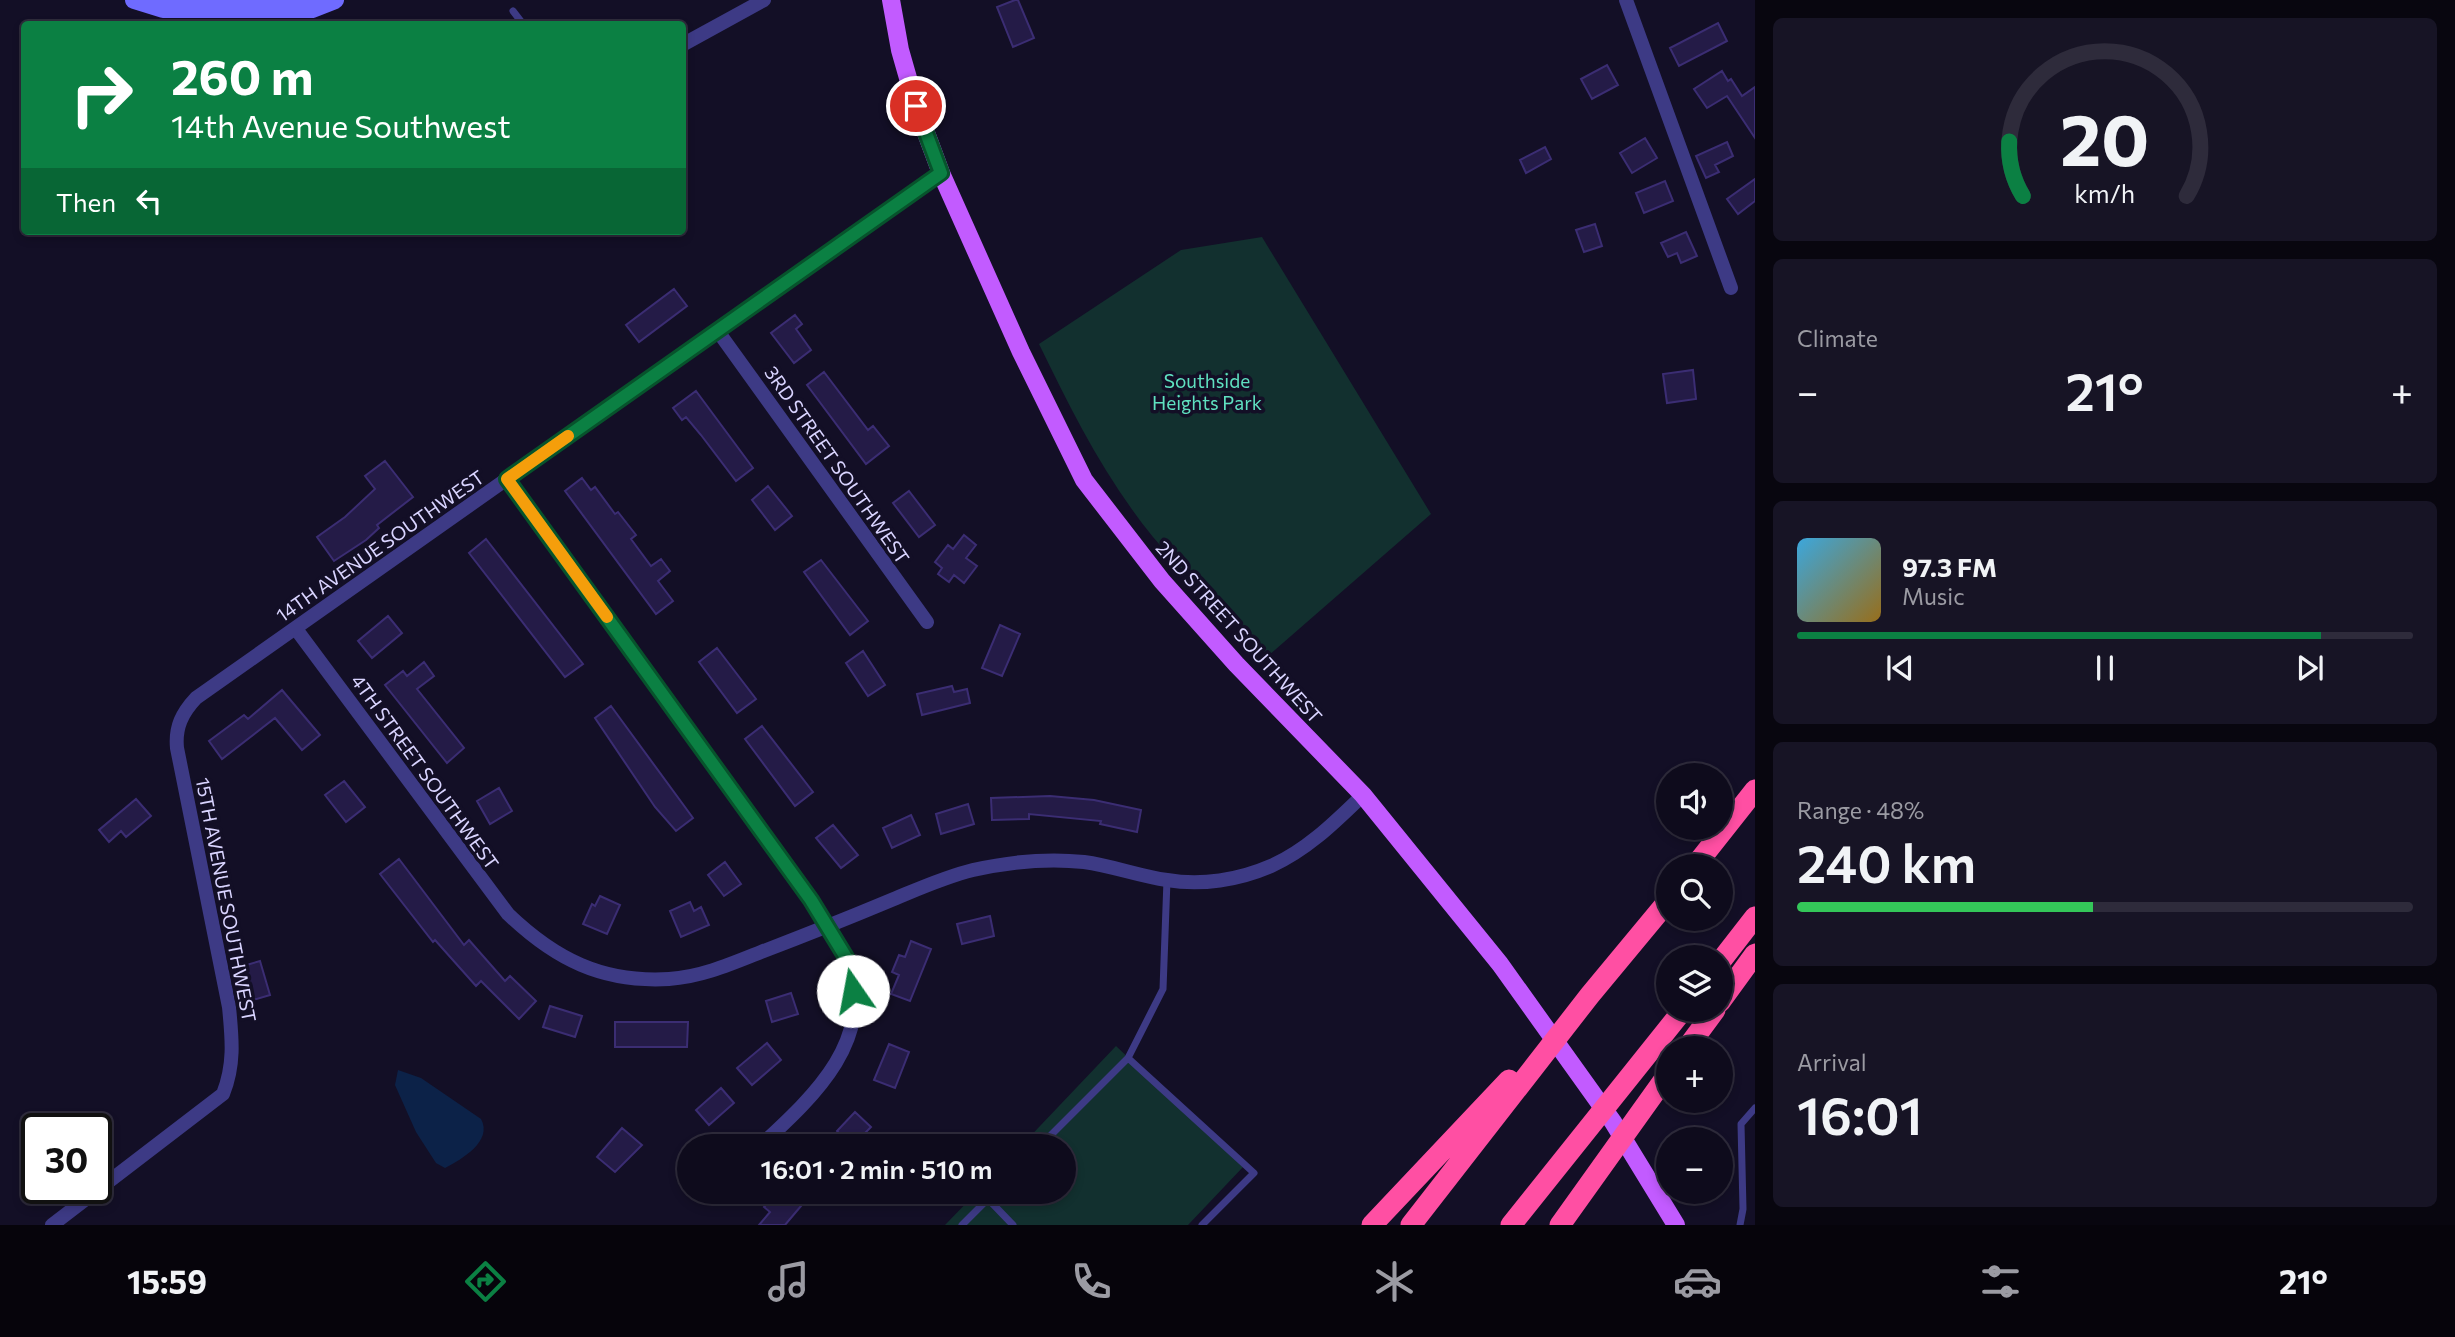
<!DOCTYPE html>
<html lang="en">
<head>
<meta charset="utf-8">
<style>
	:root { --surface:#0e0b1c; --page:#171425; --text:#f1f3f6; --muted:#9b9ba3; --line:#2e2b3b; --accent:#0b8043 }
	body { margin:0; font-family:Commissioner,sans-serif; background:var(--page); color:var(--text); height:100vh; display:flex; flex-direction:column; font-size:26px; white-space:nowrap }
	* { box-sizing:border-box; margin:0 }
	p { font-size:23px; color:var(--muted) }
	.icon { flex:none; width:38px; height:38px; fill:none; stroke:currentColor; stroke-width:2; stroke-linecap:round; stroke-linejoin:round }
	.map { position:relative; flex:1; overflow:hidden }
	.drawer { display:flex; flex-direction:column; gap:18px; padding:18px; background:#08060f; width:700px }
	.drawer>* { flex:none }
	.guide { position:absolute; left:21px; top:21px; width:665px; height:214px; border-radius:7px; box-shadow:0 4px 10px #0003,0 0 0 2px var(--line); background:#0b8043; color:#fff; overflow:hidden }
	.tools { position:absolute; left:1656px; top:763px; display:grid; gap:14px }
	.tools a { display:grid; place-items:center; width:77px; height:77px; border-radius:50%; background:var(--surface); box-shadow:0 4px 10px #0003,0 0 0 2px var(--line); font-size:35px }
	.speed { position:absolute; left:21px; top:1113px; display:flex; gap:14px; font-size:35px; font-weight:700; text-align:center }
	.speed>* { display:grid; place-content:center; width:91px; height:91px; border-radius:50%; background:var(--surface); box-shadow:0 4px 10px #0003,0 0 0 2px var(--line); line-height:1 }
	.speed .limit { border:4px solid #111; border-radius:10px; background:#fff; color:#111 }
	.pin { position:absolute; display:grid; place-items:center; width:60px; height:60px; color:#fff; margin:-30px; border:4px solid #fff; border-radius:50%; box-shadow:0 2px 7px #0007 }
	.me { position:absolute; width:77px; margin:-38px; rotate:348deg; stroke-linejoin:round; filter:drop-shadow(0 0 5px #0008) }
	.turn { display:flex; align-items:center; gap:24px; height:147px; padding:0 35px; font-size:32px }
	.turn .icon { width:91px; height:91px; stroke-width:2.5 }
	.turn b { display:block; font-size:49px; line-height:60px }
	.then { display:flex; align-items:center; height:66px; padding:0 35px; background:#0003; gap:14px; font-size:26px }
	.big { font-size:52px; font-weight:600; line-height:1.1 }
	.drawer .card { flex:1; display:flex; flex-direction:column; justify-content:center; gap:10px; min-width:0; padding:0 24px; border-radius:10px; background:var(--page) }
	.drawer .dial { align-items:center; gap:0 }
	.dial svg { height:182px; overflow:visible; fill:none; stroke:var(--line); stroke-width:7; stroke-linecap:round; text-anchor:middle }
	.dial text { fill:var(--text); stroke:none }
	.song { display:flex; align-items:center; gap:21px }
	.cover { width:84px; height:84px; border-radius:10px; background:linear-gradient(135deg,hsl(200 70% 55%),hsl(40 70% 35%)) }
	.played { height:7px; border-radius:4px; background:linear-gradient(90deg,var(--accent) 85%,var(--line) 85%) }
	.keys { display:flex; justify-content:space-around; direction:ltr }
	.heat { display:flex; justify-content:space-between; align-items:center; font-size:38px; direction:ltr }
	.charge { height:10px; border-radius:5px; background:linear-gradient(90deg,#34c759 48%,var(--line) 0) }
	.trip { position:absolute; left:677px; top:1134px; width:399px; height:70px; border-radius:35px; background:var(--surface); box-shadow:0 4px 10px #0003,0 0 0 2px var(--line); font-weight:600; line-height:70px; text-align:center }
	.dock { display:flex; height:112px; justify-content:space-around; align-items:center; background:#06040b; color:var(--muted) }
	.dock .icon { width:49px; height:49px }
	.dock .current { color:var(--accent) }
	.dock b { font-size:32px; color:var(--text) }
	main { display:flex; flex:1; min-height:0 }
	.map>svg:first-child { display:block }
	.green { fill:#12302f }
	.water { fill:#0c2248 }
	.building { fill:#241b47; stroke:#3b2d73; stroke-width:2 }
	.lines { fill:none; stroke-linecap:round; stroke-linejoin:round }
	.lane { stroke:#3d3a85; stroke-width:7 }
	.street { stroke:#3d3a85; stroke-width:14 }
	.secondary { stroke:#6f6bff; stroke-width:18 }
	.primary { stroke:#c25bff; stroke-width:18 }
	.highway { stroke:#ff4fa3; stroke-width:21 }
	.route-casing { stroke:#07532c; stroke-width:18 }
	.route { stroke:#0b8043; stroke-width:12 }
	.slow { stroke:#f59e0b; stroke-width:12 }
	.labels { text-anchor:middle; stroke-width:7; stroke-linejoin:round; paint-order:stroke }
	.park-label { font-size:19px; fill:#5fe0c0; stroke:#130f26 }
	.street-label { font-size:19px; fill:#d9d4ff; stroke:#130f26 }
</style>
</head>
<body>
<main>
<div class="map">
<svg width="1755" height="1225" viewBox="0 0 1755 1225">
	<rect width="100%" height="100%" fill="#130f26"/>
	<path class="green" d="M 1262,237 L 1431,514 L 1268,656 C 1229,617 1188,579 1153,537 C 1105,478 1072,412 1039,344 L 1181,250 Z
		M 1116,1046 L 1243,1167 L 1188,1225 L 945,1225 L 977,1192 L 1064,1192 L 1064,1146 L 1021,1146 Z"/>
	<path class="water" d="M 398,1070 L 421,1078 L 481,1119 C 493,1141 462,1159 445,1168 L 436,1163 L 416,1132 L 395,1085 Z"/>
	<path class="building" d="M 1015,0 L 1018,0 L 1034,38 L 1013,47 L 997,7 Z
		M 1718,23 L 1727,41 L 1679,66 L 1670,48 Z
		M 1607,65 L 1618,85 L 1592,99 L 1581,79 Z
		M 1722,71 L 1728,81 L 1731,79 L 1742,96 L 1755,87 L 1755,138 L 1727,96 L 1707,108 L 1694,89 Z
		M 1645,138 L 1657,158 L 1632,173 L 1620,153 Z
		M 1727,142 L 1733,156 L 1715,165 L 1719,172 L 1706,178 L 1696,156 Z
		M 1545,147 L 1551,159 L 1526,173 L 1520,160 Z
		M 1755,179 L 1755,201 L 1738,214 L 1727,199 Z
		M 1665,181 L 1673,201 L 1644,213 L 1636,193 Z
		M 1595,224 L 1602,246 L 1584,252 L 1576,230 Z
		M 1686,232 L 1697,256 L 1681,263 L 1677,253 L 1668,257 L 1661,243 Z
		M 674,289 L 687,306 L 639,342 L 626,325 Z
		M 795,315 L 802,324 L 796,329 L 811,350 L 794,363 L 771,333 Z
		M 1693,370 L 1696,399 L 1667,403 L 1663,374 Z
		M 824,372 L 868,430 L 873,426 L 889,446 L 866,464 L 807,385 Z
		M 696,391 L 753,468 L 736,481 L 701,435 L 686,417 L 682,420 L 673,408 Z
		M 385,461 L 413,497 L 377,525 L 379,528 L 366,540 L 334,561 L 317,537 L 345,517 L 375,489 L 365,476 Z
		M 582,478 L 591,490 L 595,487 L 615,514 L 618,512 L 636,535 L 631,539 L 651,566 L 661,559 L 670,571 L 658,581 L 673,601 L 656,614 L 565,491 Z
		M 768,486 L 792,516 L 775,530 L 752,500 Z
		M 909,491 L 935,525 L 919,537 L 893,503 Z
		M 964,535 L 976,545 L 966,558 L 977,566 L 964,583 L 954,575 L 949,582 L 938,574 L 942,568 L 935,562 L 948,545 L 953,549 Z
		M 486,539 L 583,664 L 565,677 L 469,553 Z
		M 821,560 L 868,621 L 850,635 L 804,572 Z
		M 388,616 L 402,633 L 372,658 L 358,641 Z
		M 1000,625 L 1020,634 L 1002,676 L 982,668 Z
		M 717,648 L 756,699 L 737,713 L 699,662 Z
		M 863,651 L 885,685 L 868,696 L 846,663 Z
		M 424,662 L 434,676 L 417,689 L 464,748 L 447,763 L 385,685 L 403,671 L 407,676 Z
		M 952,686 L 954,692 L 967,689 L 970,703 L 922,715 L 917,694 Z
		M 282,690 L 320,735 L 302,750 L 275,718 L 222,759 L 209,741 L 244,715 L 248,719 Z
		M 611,706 L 693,818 L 676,831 L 655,807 L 595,718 Z
		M 762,726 L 813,792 L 795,806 L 745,739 Z
		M 344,781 L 365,807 L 346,822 L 325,795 Z
		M 499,788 L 512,811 L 490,824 L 477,801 Z
		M 1050,796 L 1094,800 L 1141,810 L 1137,832 L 1100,824 L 1101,821 L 1029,814 L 1029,819 L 992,820 L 991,798 Z
		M 136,799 L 151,816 L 126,837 L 121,831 L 109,842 L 99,830 Z
		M 968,804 L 974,824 L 941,834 L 936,814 Z
		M 911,815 L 920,835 L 892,848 L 883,828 Z
		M 833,825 L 858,855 L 841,868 L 816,838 Z
		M 399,859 L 464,945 L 469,940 L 505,981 L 510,976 L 536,1001 L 519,1019 L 481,981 L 476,986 L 435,940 L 433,942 L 380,874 Z
		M 725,862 L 741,884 L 724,896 L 708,875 Z
		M 600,896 L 620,905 L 607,934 L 583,924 L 592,904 L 595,906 Z
		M 690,902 L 694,911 L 701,907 L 709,925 L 681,937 L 670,911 Z
		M 990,916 L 994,936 L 962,944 L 957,924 Z
		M 911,941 L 931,949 L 910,1001 L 891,994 L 899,975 L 892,972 L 899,955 L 905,957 Z
		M 260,961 L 270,995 L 253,1000 L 243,966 Z
		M 791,993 L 798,1014 L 772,1022 L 766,1001 Z
		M 550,1006 L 582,1016 L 575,1037 L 543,1027 Z
		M 615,1022 L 688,1022 L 687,1047 L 615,1047 Z
		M 767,1043 L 781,1060 L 752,1085 L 737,1068 Z
		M 889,1044 L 909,1052 L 895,1088 L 874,1080 Z
		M 721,1088 L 734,1103 L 709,1125 L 696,1110 Z
		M 855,1112 L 871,1127 L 852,1146 L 837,1131 Z
		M 622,1128 L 642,1145 L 615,1172 L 597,1157 Z
		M 785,1192 L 801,1206 L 785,1225 L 759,1225 L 770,1212 L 764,1207 L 774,1196 L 777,1199 Z"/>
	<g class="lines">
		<path class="lane" d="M 513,11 L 523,24
			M 1128,1058 L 1254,1173 L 1202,1225
			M 1040,1146 L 1128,1058 L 1163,989 L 1167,880
			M 988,1199 L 1013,1225
			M 962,1225 L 995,1192
			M 1740,1225 L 1743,1209 L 1741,1124 L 1755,1108"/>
		<path class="street" d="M 1626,0 L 1731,288
			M 682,45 L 764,0
			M 717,330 L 927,622
			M 507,479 L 812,900 C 823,919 839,939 847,960 C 878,1039 812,1098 760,1146
			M 296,629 L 508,914 C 555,959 602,983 669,979 C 701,977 731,964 761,952 C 803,936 846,919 889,901 C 916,890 944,877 973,870 C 1009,862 1048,858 1084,862 C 1113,866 1139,876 1167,880 C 1201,886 1239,880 1271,866 C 1307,850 1335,822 1363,795
			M 709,1195 L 712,1192
			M 52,1225 L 223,1094 C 235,1064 232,1038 229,1007 L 177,748 C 175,727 182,713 196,698 L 941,173"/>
		<path class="secondary" d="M 134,0 L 163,9 L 312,9 L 335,0"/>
		<path class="primary" d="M 891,0 L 900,50 L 916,106 L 941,173 L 1021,352 L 1084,480 L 1162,581 L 1236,664 L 1363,795 L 1500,964 L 1613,1122 L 1676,1225"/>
		<path class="highway" d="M 1695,866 L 1755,790
			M 1720,962 L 1755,917
			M 1720,1002 L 1755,954
			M 1687,1048 L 1715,1010
			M 1372,1225 L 1509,1080
			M 1411,1225 L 1590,995 L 1668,901
			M 1511,1225 L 1683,1010
			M 1560,1225 L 1668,1074"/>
	</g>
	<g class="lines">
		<g class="route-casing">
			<path id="route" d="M 853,991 L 847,959 L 811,900 L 507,479 L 941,173 L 916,106"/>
		</g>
		<use href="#route" class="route"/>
		<path class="slow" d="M 568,436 L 507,479 L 607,617"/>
	</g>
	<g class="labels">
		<g class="park-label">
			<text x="1207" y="388">Southside<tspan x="1207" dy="22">Heights Park</tspan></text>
		</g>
		<g class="street-label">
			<text transform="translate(837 465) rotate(55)" y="7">3RD STREET SOUTHWEST</text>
			<text transform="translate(380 546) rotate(-35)" y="7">14TH AVENUE SOUTHWEST</text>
			<text transform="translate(1239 632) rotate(48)" y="7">2ND STREET SOUTHWEST</text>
			<text transform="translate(425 772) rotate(54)" y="7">4TH STREET SOUTHWEST</text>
			<text transform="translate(226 900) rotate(79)" y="7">15TH AVENUE SOUTHWEST</text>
		</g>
	</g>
</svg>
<div class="tools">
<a><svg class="icon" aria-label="sound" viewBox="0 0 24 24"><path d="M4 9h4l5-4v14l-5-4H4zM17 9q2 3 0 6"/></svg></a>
<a><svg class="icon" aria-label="search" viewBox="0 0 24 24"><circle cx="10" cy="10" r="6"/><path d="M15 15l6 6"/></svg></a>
<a><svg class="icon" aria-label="layers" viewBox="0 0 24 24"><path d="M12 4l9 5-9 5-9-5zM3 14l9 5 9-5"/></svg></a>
<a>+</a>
<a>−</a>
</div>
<div class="speed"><div class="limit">30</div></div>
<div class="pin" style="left:916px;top:106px;background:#d93025"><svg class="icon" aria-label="arrive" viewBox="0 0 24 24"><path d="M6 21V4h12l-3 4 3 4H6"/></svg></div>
<svg class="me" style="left:853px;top:991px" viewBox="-20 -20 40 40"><circle r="19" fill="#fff"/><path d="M0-13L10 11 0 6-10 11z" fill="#0b8043"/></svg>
<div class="trip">16:01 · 2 min · 510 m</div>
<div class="guide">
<div class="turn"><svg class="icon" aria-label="right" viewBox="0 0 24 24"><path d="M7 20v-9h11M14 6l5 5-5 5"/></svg><div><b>260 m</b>14th Avenue Southwest</div></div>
<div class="then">Then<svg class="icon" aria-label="left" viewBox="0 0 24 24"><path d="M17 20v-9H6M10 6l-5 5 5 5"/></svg></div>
</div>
</div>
<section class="drawer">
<div class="card dial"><svg viewBox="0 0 100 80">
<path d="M14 69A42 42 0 1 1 86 69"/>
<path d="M14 69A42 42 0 0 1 8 45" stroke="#0b8043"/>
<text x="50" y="56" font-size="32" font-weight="700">20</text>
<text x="50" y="72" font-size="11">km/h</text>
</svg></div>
<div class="card"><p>Climate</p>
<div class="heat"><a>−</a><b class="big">21°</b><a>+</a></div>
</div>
<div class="card">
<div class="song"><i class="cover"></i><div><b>97.3 FM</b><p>Music</p></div></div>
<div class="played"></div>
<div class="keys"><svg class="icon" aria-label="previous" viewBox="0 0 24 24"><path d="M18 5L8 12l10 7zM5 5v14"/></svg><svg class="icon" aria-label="pause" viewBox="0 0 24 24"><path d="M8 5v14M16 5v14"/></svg><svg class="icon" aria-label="next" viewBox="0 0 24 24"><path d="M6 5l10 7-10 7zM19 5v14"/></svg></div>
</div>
<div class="card"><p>Range · 48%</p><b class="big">240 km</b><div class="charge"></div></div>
<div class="card"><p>Arrival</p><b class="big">16:01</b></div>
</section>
</main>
<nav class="dock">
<b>15:59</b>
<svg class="icon current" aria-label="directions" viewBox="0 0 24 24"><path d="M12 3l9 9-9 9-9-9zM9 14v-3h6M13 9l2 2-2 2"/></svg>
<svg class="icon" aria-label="music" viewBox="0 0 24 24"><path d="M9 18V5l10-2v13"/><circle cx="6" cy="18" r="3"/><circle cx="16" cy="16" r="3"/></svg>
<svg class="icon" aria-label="phone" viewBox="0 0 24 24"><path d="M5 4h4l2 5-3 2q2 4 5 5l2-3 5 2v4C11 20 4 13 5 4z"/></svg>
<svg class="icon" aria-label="climate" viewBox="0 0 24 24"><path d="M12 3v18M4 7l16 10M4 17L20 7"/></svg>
<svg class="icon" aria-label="car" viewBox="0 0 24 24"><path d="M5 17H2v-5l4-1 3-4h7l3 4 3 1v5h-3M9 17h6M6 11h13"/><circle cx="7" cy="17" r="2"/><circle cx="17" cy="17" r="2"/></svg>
<svg class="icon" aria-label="filters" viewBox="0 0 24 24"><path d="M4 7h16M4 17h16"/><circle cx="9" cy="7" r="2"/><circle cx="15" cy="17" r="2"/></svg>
<b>21°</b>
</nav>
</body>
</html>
